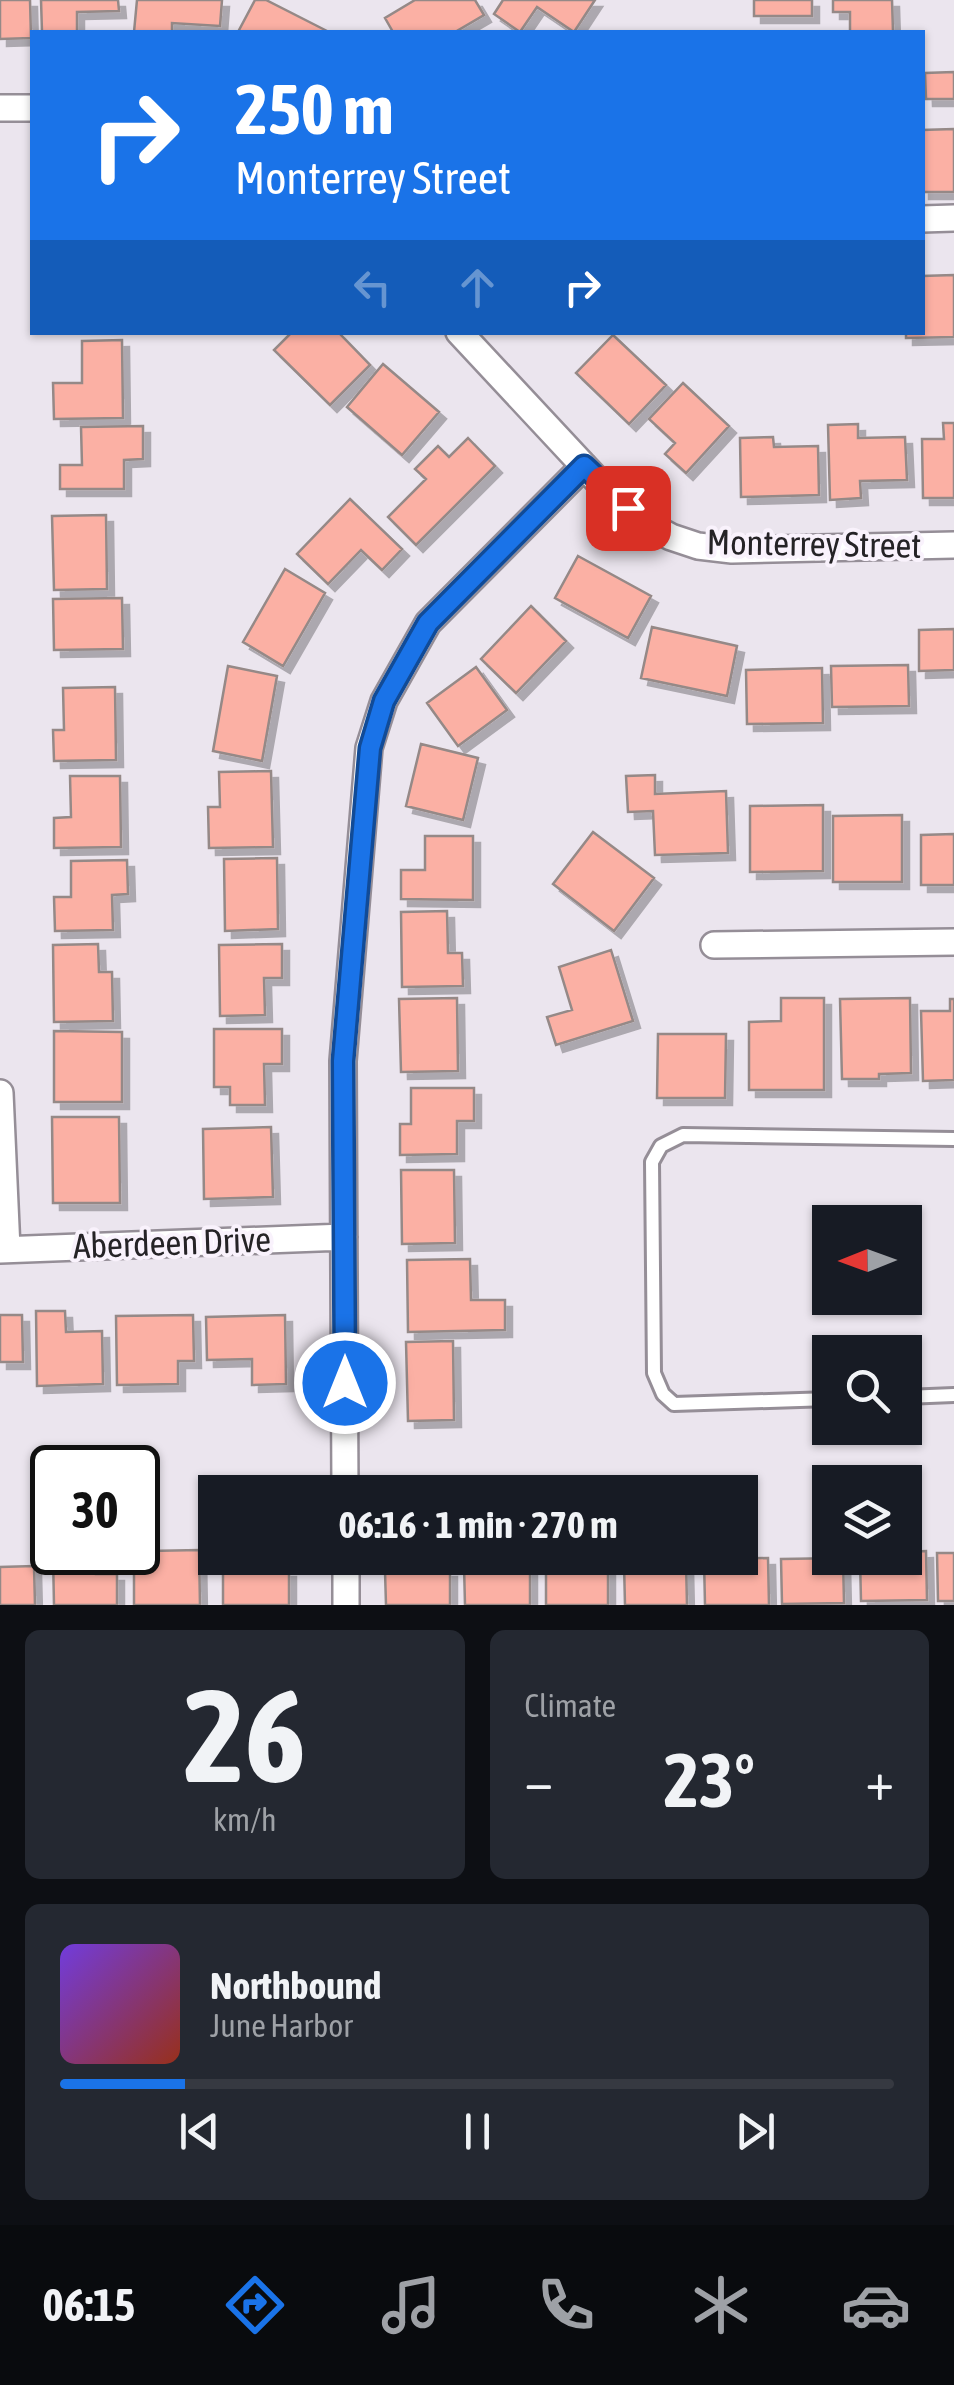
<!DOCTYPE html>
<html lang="en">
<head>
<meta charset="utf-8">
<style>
	:root { --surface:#171b24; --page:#242831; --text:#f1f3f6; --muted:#9ea1a6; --line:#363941; --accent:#1a73e8 }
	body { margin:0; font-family:"Asap Condensed",sans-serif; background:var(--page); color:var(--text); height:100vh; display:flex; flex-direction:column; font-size:38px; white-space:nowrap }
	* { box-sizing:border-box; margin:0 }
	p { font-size:32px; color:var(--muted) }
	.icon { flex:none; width:55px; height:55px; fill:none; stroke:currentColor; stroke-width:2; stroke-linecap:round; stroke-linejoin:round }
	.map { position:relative; height:1605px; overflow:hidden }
	.panel { display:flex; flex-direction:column; gap:25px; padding:25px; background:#0d0f14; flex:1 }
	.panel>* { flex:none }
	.hud { position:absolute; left:30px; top:30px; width:895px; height:305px; border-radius:0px; box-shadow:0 2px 8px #0004; background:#1a73e8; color:#fff; overflow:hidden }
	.needle { width:65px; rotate:269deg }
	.fabs { position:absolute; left:812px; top:1205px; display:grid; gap:20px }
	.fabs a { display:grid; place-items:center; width:110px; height:110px; border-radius:0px; background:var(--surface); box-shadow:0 2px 8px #0004; font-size:50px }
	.speed { position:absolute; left:30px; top:1445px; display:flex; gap:20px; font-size:50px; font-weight:700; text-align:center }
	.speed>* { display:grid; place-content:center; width:130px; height:130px; border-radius:50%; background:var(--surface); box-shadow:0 2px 8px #0004; line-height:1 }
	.speed .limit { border:5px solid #111; border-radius:15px; background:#fff; color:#111 }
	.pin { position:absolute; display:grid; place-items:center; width:85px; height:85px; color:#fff; margin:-42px; border-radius:20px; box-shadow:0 5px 15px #0006 }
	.me { position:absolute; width:110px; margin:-55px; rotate:0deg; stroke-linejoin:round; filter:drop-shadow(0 0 8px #0008) }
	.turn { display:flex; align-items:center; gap:35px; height:210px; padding:0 40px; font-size:45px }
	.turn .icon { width:130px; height:130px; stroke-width:2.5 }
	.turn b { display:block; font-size:70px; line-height:85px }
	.lanes { display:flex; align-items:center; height:95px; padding:0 40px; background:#0003; justify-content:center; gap:50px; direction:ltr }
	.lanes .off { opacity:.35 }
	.big { font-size:75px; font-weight:700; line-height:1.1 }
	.panel .card { flex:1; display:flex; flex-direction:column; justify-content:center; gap:15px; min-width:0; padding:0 35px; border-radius:15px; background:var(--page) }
	.panel .dial { align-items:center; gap:0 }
	.dial b { font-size:130px; line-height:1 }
	.song { display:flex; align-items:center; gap:30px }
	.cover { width:120px; height:120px; border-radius:15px; background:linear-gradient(135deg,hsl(260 70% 55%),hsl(10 70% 35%)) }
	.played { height:10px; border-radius:5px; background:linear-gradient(90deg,var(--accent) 15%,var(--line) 15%) }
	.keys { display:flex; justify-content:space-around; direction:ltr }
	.heat { display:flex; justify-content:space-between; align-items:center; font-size:55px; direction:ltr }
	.panel .tiles { flex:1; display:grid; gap:25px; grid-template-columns:1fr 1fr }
	.card:last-child { grid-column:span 2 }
	.trip { position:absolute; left:198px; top:1475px; width:560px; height:100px; border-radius:0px; background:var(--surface); box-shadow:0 2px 8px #0004; font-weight:700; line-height:100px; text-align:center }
	.tab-bar { display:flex; height:160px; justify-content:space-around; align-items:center; background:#090b0e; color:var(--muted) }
	.tab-bar .icon { width:70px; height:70px }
	.tab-bar .current { color:var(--accent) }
	.tab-bar b { font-size:45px; color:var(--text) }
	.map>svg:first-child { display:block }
	.building { fill:#fbb0a4; stroke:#958987; stroke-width:2.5; filter:url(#shadow) }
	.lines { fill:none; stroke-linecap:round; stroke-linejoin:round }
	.service-casing { stroke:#958e97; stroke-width:18 }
	.minor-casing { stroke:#958e97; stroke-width:30 }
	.service { stroke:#fff; stroke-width:12 }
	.minor { stroke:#fff; stroke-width:25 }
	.route-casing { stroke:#114b97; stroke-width:25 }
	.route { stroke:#1a73e8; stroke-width:18 }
	.labels { text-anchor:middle; stroke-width:8; stroke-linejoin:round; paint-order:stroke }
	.street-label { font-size:35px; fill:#252326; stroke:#f9f2fc }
</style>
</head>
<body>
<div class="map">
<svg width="954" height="1605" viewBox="0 0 954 1605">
	<defs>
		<filter id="shadow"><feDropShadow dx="7" dy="7" stdDeviation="0" flood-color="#0004"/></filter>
	</defs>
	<rect width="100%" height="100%" fill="#ebe5ee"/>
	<path class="building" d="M 0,0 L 30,0 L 31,38 L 0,39 Z
		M 41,0 L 118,0 L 119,11 L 77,12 L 77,32 L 42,32 Z
		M 137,0 L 222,0 L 220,26 L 172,23 L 172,32 L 134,32 Z
		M 255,0 L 266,0 L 329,32 L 238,32 Z
		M 415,0 L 475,0 L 484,15 L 455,32 L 393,32 L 385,18 Z
		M 503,0 L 595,0 L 574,32 L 537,7 L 520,32 L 494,14 Z
		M 754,0 L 812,0 L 812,16 L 754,16 Z
		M 833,0 L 892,0 L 893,32 L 850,32 L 850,12 L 833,12 Z
		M 954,72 L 954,99 L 926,99 L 925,73 Z
		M 954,129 L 954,192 L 922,192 L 922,130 Z
		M 954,275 L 954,337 L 906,338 L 906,332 L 922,332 L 922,276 Z
		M 292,332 L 338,332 L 370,365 L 330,405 L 274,350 Z
		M 613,335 L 666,385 L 629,424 L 576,373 Z
		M 122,340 L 123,418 L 54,419 L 53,383 L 82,383 L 82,341 Z
		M 383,364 L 439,412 L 402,455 L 347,407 Z
		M 683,383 L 729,426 L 686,473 L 665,454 L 675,443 L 649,419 Z
		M 943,423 L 954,423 L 954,498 L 923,498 L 922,439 L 944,439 Z
		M 858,424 L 858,438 L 905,437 L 907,480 L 860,481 L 861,498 L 830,500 L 828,425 Z
		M 143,426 L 143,459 L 124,460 L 124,489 L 60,489 L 60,465 L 82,465 L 81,427 Z
		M 773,437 L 774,447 L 818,446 L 819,495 L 741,497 L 740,438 Z
		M 468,438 L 495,466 L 416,545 L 388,517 L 426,479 L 415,469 L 438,446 L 449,457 Z
		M 350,499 L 402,549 L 382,570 L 361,550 L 328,584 L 297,554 Z
		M 106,515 L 107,589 L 54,590 L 52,516 Z
		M 578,556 L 651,596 L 628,638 L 555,598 Z
		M 285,569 L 325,593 L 283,666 L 243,642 Z
		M 122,598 L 123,649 L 54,650 L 53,599 Z
		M 531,606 L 566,641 L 516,693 L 481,659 Z
		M 652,627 L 737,646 L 727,696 L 641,678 Z
		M 954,629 L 954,670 L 919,671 L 919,630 Z
		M 908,665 L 909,706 L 832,707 L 831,666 Z
		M 228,666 L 277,676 L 262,761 L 213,751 Z
		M 476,667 L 507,710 L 458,746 L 427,703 Z
		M 822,668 L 823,723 L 747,724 L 746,670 Z
		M 115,687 L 116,760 L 54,761 L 53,730 L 64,730 L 63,688 Z
		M 421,744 L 478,758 L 463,820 L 406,806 Z
		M 271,771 L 273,847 L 209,848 L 208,807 L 220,807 L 219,772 Z
		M 655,775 L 655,794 L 726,791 L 728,853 L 655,855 L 653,811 L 628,812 L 626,776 Z
		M 70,776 L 120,776 L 121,847 L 54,848 L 54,818 L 71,817 Z
		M 823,805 L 823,871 L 750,872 L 750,806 Z
		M 902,815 L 902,882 L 833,882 L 833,816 Z
		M 593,832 L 654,878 L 614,931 L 553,884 Z
		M 954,834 L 954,885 L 921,885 L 921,835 Z
		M 425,836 L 473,836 L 473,900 L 401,899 L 401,870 L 425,870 Z
		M 277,858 L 278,929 L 225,931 L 224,859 Z
		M 127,860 L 128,894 L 112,895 L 113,930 L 55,931 L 54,897 L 71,897 L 71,861 Z
		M 447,911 L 448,953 L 462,953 L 463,986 L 402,987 L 401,912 Z
		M 98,944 L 99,972 L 112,972 L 113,1021 L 54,1022 L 53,945 Z
		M 282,944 L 282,978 L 264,978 L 265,1015 L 220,1016 L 219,945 Z
		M 611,950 L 633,1021 L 556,1045 L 547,1017 L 572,1010 L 559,967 Z
		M 457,998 L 458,1071 L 401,1072 L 399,999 Z
		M 781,998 L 824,998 L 824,1090 L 749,1090 L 749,1022 L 781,1021 Z
		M 910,998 L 911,1073 L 879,1074 L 879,1079 L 842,1079 L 840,999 Z
		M 950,999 L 954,999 L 954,1080 L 923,1081 L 921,1011 L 950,1011 Z
		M 214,1029 L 282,1029 L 282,1064 L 264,1064 L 265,1105 L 230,1105 L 230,1087 L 214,1087 Z
		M 54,1031 L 122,1032 L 122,1102 L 54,1102 Z
		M 658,1034 L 726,1034 L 725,1098 L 657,1098 Z
		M 411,1088 L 474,1088 L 474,1121 L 457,1121 L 457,1154 L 400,1155 L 400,1124 L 411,1124 Z
		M 52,1117 L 119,1117 L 120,1203 L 53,1203 Z
		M 271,1127 L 273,1197 L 204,1199 L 203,1129 Z
		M 401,1170 L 454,1170 L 455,1243 L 402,1244 Z
		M 470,1259 L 471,1300 L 505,1300 L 505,1330 L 408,1332 L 407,1260 Z
		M 36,1311 L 65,1311 L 66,1332 L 102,1331 L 103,1384 L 37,1386 Z
		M 0,1315 L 22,1315 L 23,1362 L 0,1362 Z
		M 193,1315 L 194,1361 L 178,1361 L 178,1384 L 117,1385 L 116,1316 Z
		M 285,1315 L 286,1384 L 252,1385 L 252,1359 L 207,1360 L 206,1317 Z
		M 453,1341 L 454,1420 L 408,1421 L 406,1342 Z
		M 199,1550 L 200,1605 L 134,1605 L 134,1570 L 149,1570 L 149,1551 Z
		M 926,1551 L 927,1600 L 861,1601 L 860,1558 L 905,1558 L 905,1552 Z
		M 937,1553 L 954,1553 L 954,1601 L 938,1601 Z
		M 96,1554 L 96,1574 L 117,1574 L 117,1605 L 54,1605 L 53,1555 Z
		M 223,1558 L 261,1558 L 261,1570 L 289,1570 L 289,1605 L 223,1605 Z
		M 546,1558 L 608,1558 L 608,1605 L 546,1605 Z
		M 768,1558 L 769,1605 L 705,1605 L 704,1559 Z
		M 843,1558 L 844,1603 L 782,1604 L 781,1559 Z
		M 686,1562 L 687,1605 L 625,1605 L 624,1563 Z
		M 530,1563 L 530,1605 L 465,1605 L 464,1565 Z
		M 34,1566 L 35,1605 L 0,1605 L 0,1567 Z
		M 450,1570 L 450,1605 L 386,1605 L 385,1571 Z"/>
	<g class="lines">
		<g class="service-casing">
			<path id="service" d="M 905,1397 L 954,1395
				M 830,1399 L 674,1404 L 663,1394 L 654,1373 L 652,1162 L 661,1146 L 683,1135 L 954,1139"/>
		</g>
		<g class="minor-casing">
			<path id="minor" d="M 0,108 L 32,108
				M 922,219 L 954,218
				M 459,332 L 610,494 L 645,523 L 671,537 L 698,546 L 732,550 L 954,545
				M 714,945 L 954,942
				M 0,1093 L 7,1249
				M 0,1250 L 344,1237
				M 345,1492 L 343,1061 L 369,748 L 384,701 L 428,623 L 584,466
				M 346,1558 L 346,1605"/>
		</g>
		<use href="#service" class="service"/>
		<use href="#minor" class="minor"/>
	</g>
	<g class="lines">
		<g class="route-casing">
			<path id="route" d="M 345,1383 L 343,1061 L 370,748 L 384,701 L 428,623 L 584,466 L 628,508"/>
		</g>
		<use href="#route" class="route"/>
	</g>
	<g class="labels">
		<g class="street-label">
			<text transform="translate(814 544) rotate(1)" y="12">Monterrey Street</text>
			<text transform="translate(172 1243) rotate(-2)" y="12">Aberdeen Drive</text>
		</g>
	</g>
</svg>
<div class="fabs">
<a><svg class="needle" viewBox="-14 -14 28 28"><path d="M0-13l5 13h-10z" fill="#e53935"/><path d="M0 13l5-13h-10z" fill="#9ea1a6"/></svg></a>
<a><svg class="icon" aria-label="search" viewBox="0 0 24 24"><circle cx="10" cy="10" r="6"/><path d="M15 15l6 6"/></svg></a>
<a><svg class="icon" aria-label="layers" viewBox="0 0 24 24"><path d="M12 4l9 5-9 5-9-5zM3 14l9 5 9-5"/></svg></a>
</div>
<div class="speed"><div class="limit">30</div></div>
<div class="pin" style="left:628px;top:508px;background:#d93025"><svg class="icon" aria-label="arrive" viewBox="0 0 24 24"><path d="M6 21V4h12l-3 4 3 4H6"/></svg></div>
<svg class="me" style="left:345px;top:1383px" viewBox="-20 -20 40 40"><circle r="17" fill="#1a73e8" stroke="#fff" stroke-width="3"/><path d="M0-11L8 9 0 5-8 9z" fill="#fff"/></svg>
<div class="trip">06:16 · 1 min · 270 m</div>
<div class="hud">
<div class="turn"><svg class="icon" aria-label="right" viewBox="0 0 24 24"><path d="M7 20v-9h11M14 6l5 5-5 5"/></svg><div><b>250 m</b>Monterrey Street</div></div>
<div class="lanes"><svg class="icon off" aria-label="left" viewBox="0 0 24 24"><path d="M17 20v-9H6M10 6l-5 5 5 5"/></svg><svg class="icon off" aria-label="ahead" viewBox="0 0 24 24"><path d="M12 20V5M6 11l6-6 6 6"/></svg><svg class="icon" aria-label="right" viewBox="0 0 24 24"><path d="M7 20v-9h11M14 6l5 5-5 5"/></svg></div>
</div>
</div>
<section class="panel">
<div class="tiles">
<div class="card dial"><b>26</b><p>km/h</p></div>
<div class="card"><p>Climate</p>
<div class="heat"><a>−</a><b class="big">23°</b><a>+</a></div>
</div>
<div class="card">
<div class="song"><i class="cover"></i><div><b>Northbound</b><p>June Harbor</p></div></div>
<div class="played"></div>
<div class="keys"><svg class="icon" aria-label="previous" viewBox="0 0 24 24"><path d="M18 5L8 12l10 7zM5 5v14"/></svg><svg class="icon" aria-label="pause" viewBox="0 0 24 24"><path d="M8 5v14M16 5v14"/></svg><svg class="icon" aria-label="next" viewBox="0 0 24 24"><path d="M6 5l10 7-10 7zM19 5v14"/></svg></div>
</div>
</div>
</section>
<nav class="tab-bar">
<b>06:15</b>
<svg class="icon current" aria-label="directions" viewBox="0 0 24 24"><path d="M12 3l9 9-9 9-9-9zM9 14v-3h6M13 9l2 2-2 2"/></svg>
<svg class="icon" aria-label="music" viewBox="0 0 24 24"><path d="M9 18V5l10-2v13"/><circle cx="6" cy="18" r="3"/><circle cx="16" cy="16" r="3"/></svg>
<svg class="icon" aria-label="phone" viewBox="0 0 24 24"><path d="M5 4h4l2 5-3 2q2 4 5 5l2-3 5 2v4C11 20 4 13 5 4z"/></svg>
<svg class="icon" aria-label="climate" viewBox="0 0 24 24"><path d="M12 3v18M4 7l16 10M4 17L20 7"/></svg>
<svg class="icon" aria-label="car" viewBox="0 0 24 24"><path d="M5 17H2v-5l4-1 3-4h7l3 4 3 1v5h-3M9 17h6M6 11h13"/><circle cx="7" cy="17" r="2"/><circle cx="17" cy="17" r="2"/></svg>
</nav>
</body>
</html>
